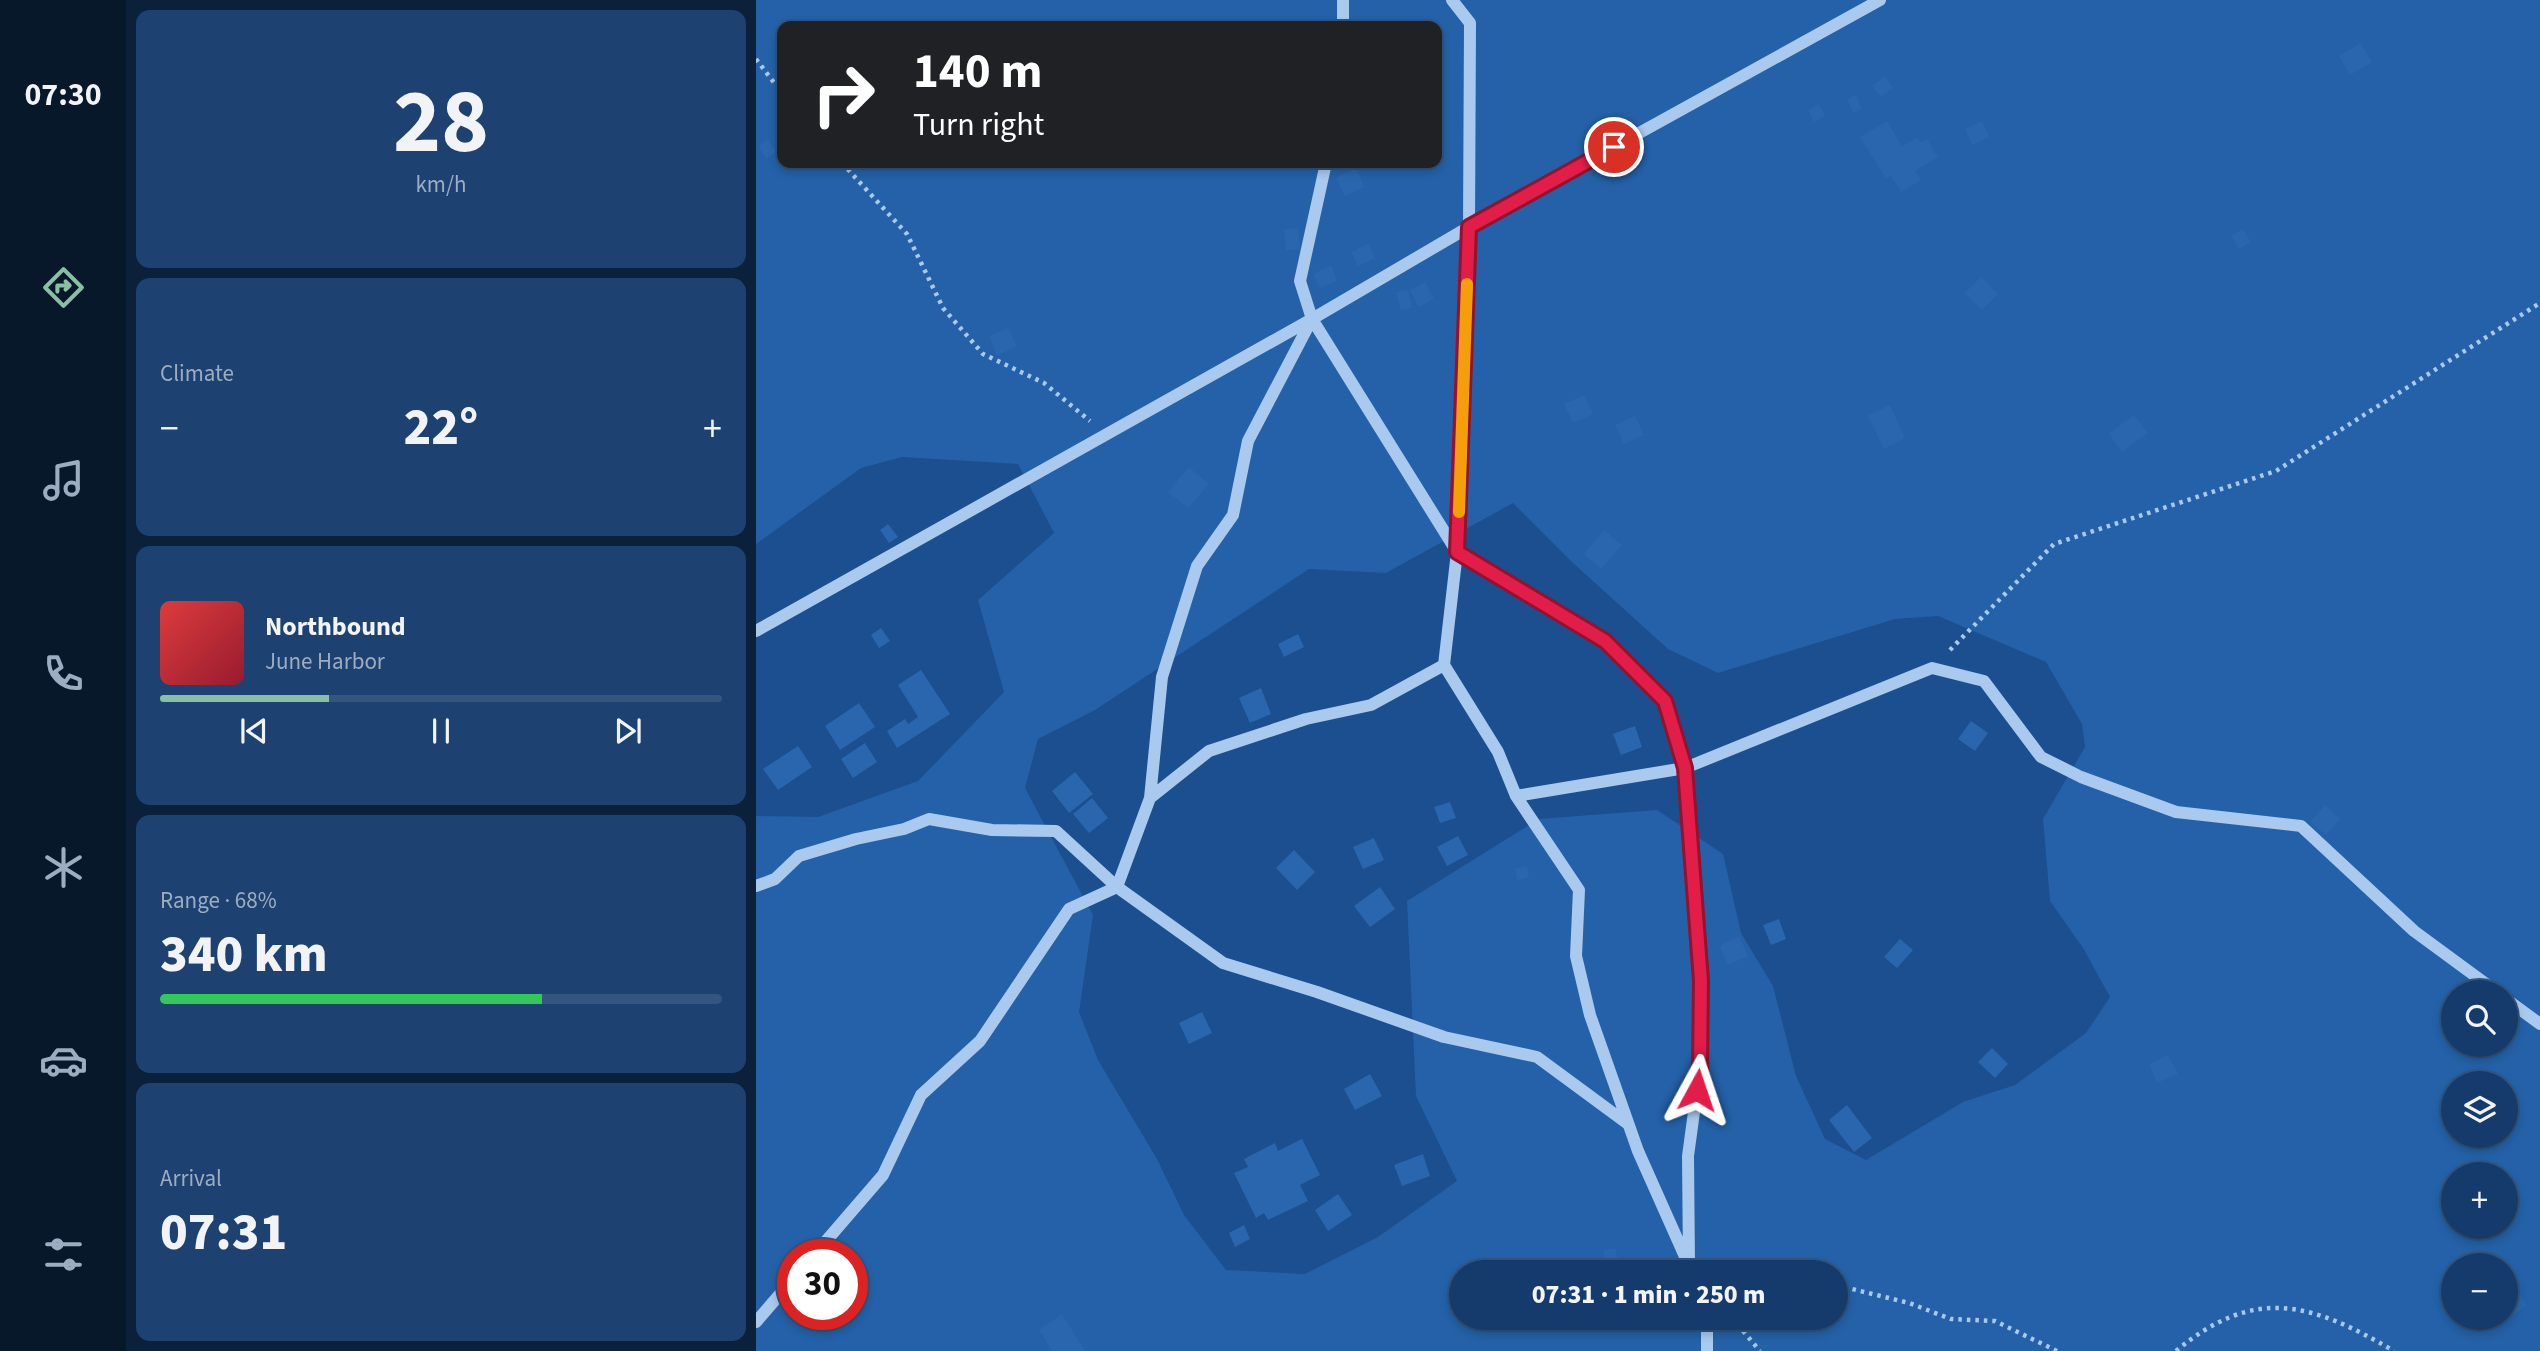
<!DOCTYPE html>
<html lang="en">
<head>
<meta charset="utf-8">
<style>
	:root { --surface:#143b6b; --page:#1d4271; --text:#f1f3f6; --muted:#9dadc1; --line:#33557e; --accent:#8abfa5 }
	body { margin:0; font-family:"Source Sans 3",sans-serif; background:var(--page); color:var(--text); height:100vh; display:flex; flex-direction:column; font-size:26px; white-space:nowrap }
	* { box-sizing:border-box; margin:0 }
	p { font-size:23px; color:var(--muted) }
	.icon { flex:none; width:38px; height:38px; fill:none; stroke:currentColor; stroke-width:2; stroke-linecap:round; stroke-linejoin:round }
	.map { position:relative; flex:1; overflow:hidden }
	.side { display:flex; flex-direction:column; gap:10px; padding:10px; background:#0b203b; width:630px }
	.side>* { flex:none }
	.top-card { position:absolute; left:21px; top:21px; width:665px; height:147px; border-radius:14px; box-shadow:0 4px 10px #0003,0 0 0 2px var(--line); background:#202124; color:#fff; overflow:hidden }
	.controls { position:absolute; left:1685px; top:980px; display:grid; gap:14px }
	.controls a { display:grid; place-items:center; width:77px; height:77px; border-radius:50%; background:var(--surface); box-shadow:0 4px 10px #0003,0 0 0 2px var(--line); font-size:35px }
	.speed { position:absolute; left:21px; top:1239px; display:flex; gap:14px; font-size:35px; font-weight:700; text-align:center }
	.speed>* { display:grid; place-content:center; width:91px; height:91px; border-radius:50%; background:var(--surface); box-shadow:0 4px 10px #0003,0 0 0 2px var(--line); line-height:1 }
	.speed .limit { border:10px solid #d22; background:#fff; color:#111 }
	.pin { position:absolute; display:grid; place-items:center; width:60px; height:60px; color:#fff; margin:-30px; border:4px solid #fff; border-radius:50%; box-shadow:0 2px 7px #0007 }
	.me { position:absolute; width:77px; margin:-38px; rotate:5deg; stroke-linejoin:round; filter:drop-shadow(0 0 5px #0008) }
	.turn { display:flex; align-items:center; gap:24px; height:147px; padding:0 21px; font-size:32px }
	.turn .icon { width:91px; height:91px; stroke-width:2.5 }
	.turn b { display:block; font-size:49px; line-height:60px }
	.big { font-size:52px; font-weight:800; line-height:1.1 }
	.side .tile { flex:1; display:flex; flex-direction:column; justify-content:center; gap:10px; min-width:0; padding:0 24px; border-radius:14px; background:var(--page) }
	.side .dial { align-items:center; gap:0 }
	.dial b { font-size:91px; line-height:1 }
	.song { display:flex; align-items:center; gap:21px }
	.cover { width:84px; height:84px; border-radius:10px; background:linear-gradient(135deg,hsl(0 70% 55%),hsl(350 70% 35%)) }
	.played { height:7px; border-radius:4px; background:linear-gradient(90deg,var(--accent) 30%,var(--line) 30%) }
	.keys { display:flex; justify-content:space-around; direction:ltr }
	.heat { display:flex; justify-content:space-between; align-items:center; font-size:38px; direction:ltr }
	.charge { height:10px; border-radius:5px; background:linear-gradient(90deg,#34c759 68%,var(--line) 0) }
	.trip { position:absolute; left:693px; top:1260px; width:399px; height:70px; border-radius:35px; background:var(--surface); box-shadow:0 4px 10px #0003,0 0 0 2px var(--line); font-weight:800; line-height:70px; text-align:center }
	main { display:flex; flex:1; min-height:0 }
	.menu { display:flex; flex-direction:column; width:126px; justify-content:space-around; align-items:center; background:#08182b; color:var(--muted) }
	.menu .icon { width:49px; height:49px }
	.menu .active { color:var(--accent) }
	.menu b { font-size:32px; color:var(--text) }
	.map>svg:first-child { display:block }
	.green { fill:#2461a8; fill-rule:evenodd }
	.building { fill:#2a66ad }
	.lines { fill:none; stroke-linecap:round; stroke-linejoin:round }
	.path { stroke:#a9c9ee; stroke-width:4.5; stroke-dasharray:3.5 5; stroke-linecap:butt }
	.minor { stroke:#a9c9ee; stroke-width:12 }
	.route-casing { stroke:#92132f; stroke-width:18 }
	.route { stroke:#e11d48; stroke-width:12 }
	.slow { stroke:#f59e0b; stroke-width:12 }
</style>
</head>
<body>
<main>
<nav class="menu">
<b>07:30</b>
<svg class="icon active" aria-label="directions" viewBox="0 0 24 24"><path d="M12 3l9 9-9 9-9-9zM9 14v-3h6M13 9l2 2-2 2"/></svg>
<svg class="icon" aria-label="music" viewBox="0 0 24 24"><path d="M9 18V5l10-2v13"/><circle cx="6" cy="18" r="3"/><circle cx="16" cy="16" r="3"/></svg>
<svg class="icon" aria-label="phone" viewBox="0 0 24 24"><path d="M5 4h4l2 5-3 2q2 4 5 5l2-3 5 2v4C11 20 4 13 5 4z"/></svg>
<svg class="icon" aria-label="climate" viewBox="0 0 24 24"><path d="M12 3v18M4 7l16 10M4 17L20 7"/></svg>
<svg class="icon" aria-label="car" viewBox="0 0 24 24"><path d="M5 17H2v-5l4-1 3-4h7l3 4 3 1v5h-3M9 17h6M6 11h13"/><circle cx="7" cy="17" r="2"/><circle cx="17" cy="17" r="2"/></svg>
<svg class="icon" aria-label="filters" viewBox="0 0 24 24"><path d="M4 7h16M4 17h16"/><circle cx="9" cy="7" r="2"/><circle cx="15" cy="17" r="2"/></svg>
</nav>
<section class="side">
<div class="tile dial"><b>28</b><p>km/h</p></div>
<div class="tile"><p>Climate</p>
<div class="heat"><a>−</a><b class="big">22°</b><a>+</a></div>
</div>
<div class="tile">
<div class="song"><i class="cover"></i><div><b>Northbound</b><p>June Harbor</p></div></div>
<div class="played"></div>
<div class="keys"><svg class="icon" aria-label="previous" viewBox="0 0 24 24"><path d="M18 5L8 12l10 7zM5 5v14"/></svg><svg class="icon" aria-label="pause" viewBox="0 0 24 24"><path d="M8 5v14M16 5v14"/></svg><svg class="icon" aria-label="next" viewBox="0 0 24 24"><path d="M6 5l10 7-10 7zM19 5v14"/></svg></div>
</div>
<div class="tile"><p>Range · 68%</p><b class="big">340 km</b><div class="charge"></div></div>
<div class="tile"><p>Arrival</p><b class="big">07:31</b></div>
</section>
<div class="map">
<svg width="1784" height="1351" viewBox="0 0 1784 1351">
	<rect width="100%" height="100%" fill="#1b4f8f"/>
	<path class="green" d="M 0,0 L 1784,0 L 1784,1351 L 0,1351 L 0,816 L 62,817 L 162,781 L 248,692 L 222,600 L 298,533 L 262,464 L 146,457 L 105,468 L 0,544 ZM 26,26 L 681,26 L 681,163 L 26,163 ZM 757,503 L 817,563 L 912,649 L 962,673 L 1139,619 L 1182,616 L 1290,662 L 1326,724 L 1329,747 L 1287,819 L 1294,901 L 1327,948 L 1354,997 L 1330,1033 L 1259,1085 L 1207,1102 L 1110,1160 L 1069,1139 L 1040,1076 L 1017,986 L 985,933 L 967,854 L 901,810 L 783,819 L 651,901 L 660,1096 L 701,1181 L 622,1237 L 549,1274 L 470,1270 L 428,1215 L 401,1159 L 342,1060 L 323,1012 L 337,915 L 269,788 L 282,739 L 339,710 L 553,569 L 630,573 ZM 1698,992 L 1750,992 L 1750,1045 L 1698,1045 ZM 1698,1083 L 1750,1083 L 1750,1136 L 1698,1136 ZM 1698,1174 L 1750,1174 L 1750,1227 L 1698,1227 ZM 37,1255 L 96,1255 L 96,1314 L 37,1314 ZM 1698,1265 L 1750,1265 L 1750,1318 L 1698,1318 ZM 705,1272 L 1080,1272 L 1080,1318 L 705,1318 Z"/>
	<path class="building" d="M 1605,43 L 1616,62 L 1594,75 L 1583,56 Z
		M 1129,76 L 1137,88 L 1125,97 L 1116,86 Z
		M 1100,95 L 1106,109 L 1097,113 L 1091,99 Z
		M 1063,104 L 1069,116 L 1058,122 L 1052,110 Z
		M 1131,121 L 1146,146 L 1162,137 L 1164,142 L 1171,139 L 1182,157 L 1159,171 L 1165,180 L 1145,192 L 1135,176 L 1130,179 L 1104,137 Z
		M 1226,121 L 1233,137 L 1216,145 L 1209,129 Z
		M 12,140 L 20,152 L 10,158 L 2,146 Z
		M 600,168 L 608,187 L 589,196 L 580,178 Z
		M 542,228 L 544,249 L 530,250 L 528,229 Z
		M 1487,229 L 1495,242 L 1483,249 L 1475,236 Z
		M 612,244 L 619,258 L 602,266 L 595,252 Z
		M 575,265 L 581,281 L 564,288 L 557,274 Z
		M 1225,277 L 1242,294 L 1226,310 L 1209,293 Z
		M 669,282 L 678,299 L 663,307 L 654,290 Z
		M 652,290 L 656,308 L 645,311 L 640,292 Z
		M 252,328 L 261,346 L 241,356 L 233,336 Z
		M 828,395 L 837,414 L 817,423 L 808,404 Z
		M 1134,405 L 1149,438 L 1128,449 L 1112,416 Z
		M 1378,415 L 1392,433 L 1366,452 L 1353,434 Z
		M 879,416 L 888,435 L 868,444 L 859,425 Z
		M 433,467 L 453,484 L 432,508 L 412,492 Z
		M 132,524 L 142,537 L 133,543 L 124,530 Z
		M 848,530 L 866,545 L 845,569 L 828,554 Z
		M 125,628 L 134,641 L 123,648 L 115,635 Z
		M 542,634 L 548,647 L 528,657 L 522,644 Z
		M 165,670 L 194,714 L 141,748 L 131,731 L 149,719 L 152,724 L 162,717 L 142,685 Z
		M 505,688 L 515,714 L 494,723 L 483,698 Z
		M 103,703 L 119,727 L 84,750 L 69,726 Z
		M 1215,721 L 1232,733 L 1219,751 L 1202,739 Z
		M 879,726 L 886,747 L 865,755 L 857,734 Z
		M 109,743 L 121,762 L 97,778 L 85,759 Z
		M 42,746 L 56,767 L 22,790 L 7,769 Z
		M 319,772 L 337,794 L 313,813 L 296,791 Z
		M 336,798 L 352,818 L 333,833 L 317,814 Z
		M 694,802 L 700,818 L 684,823 L 678,807 Z
		M 1569,805 L 1584,819 L 1570,835 L 1554,822 Z
		M 702,836 L 712,855 L 691,866 L 681,847 Z
		M 618,838 L 628,860 L 607,869 L 597,847 Z
		M 538,850 L 559,872 L 541,890 L 520,868 Z
		M 771,866 L 773,878 L 761,880 L 759,868 Z
		M 624,887 L 639,909 L 614,927 L 598,906 Z
		M 1023,919 L 1030,939 L 1015,945 L 1007,925 Z
		M 983,936 L 992,956 L 972,965 L 964,946 Z
		M 1144,939 L 1157,950 L 1141,968 L 1128,957 Z
		M 446,1012 L 456,1033 L 433,1044 L 423,1023 Z
		M 1236,1048 L 1252,1064 L 1239,1078 L 1222,1062 Z
		M 1412,1055 L 1422,1074 L 1401,1083 L 1393,1064 Z
		M 614,1074 L 626,1096 L 599,1110 L 588,1089 Z
		M 1091,1105 L 1116,1138 L 1098,1152 L 1073,1120 Z
		M 546,1139 L 564,1175 L 544,1185 L 552,1201 L 512,1220 L 508,1213 L 500,1218 L 478,1173 L 492,1167 L 488,1159 L 519,1143 L 522,1151 Z
		M 667,1154 L 674,1176 L 646,1186 L 638,1165 Z
		M 582,1194 L 596,1215 L 572,1231 L 559,1210 Z
		M 488,1225 L 494,1239 L 479,1247 L 473,1233 Z
		M 859,1248 L 862,1259 L 850,1262 L 847,1251 Z
		M 1759,1286 L 1771,1306 L 1751,1318 L 1750,1292 Z
		M 306,1314 L 329,1351 L 296,1351 L 283,1330 Z"/>
	<g class="lines">
		<path class="path" d="M 0,59 L 26,93
			M 86,163 L 151,234 L 187,308 L 227,354 L 288,383 L 334,421
			M 1194,650 L 1298,544 L 1520,471 L 1784,303
			M 955,1267 L 1007,1272
			M 1080,1285 L 1153,1303 L 1195,1319 L 1239,1321 L 1301,1351
			M 976,1318 L 1004,1351
			M 1420,1351 C 1499,1285 1556,1303 1638,1351"/>
		<path class="minor" d="M 696,0 L 714,23 L 713,227 L 701,552 L 849,641 L 909,701 L 929,768 L 945,981 L 944,1068 L 932,1156 L 933,1265 L 935,1272
			M 587,26 L 587,0
			M 570,163 L 544,281 L 556,319 L 701,552 L 688,665 L 742,752 L 760,796 L 823,890 L 820,956 L 834,1015 L 882,1151 L 931,1261
			M 0,631 L 556,319 L 713,227 L 1124,0
			M 760,796 L 929,768 L 1176,668 L 1228,681 L 1285,757 L 1325,777 L 1420,812 L 1545,826 L 1658,931 L 1741,992
			M 394,798 L 453,751 L 550,719 L 615,705 L 688,665
			M 0,886 L 19,879 L 43,856 L 100,839 L 148,829 L 173,819 L 236,830 L 300,831 L 361,887 L 467,963 L 561,992 L 688,1037 L 781,1057 L 872,1124
			M 1750,999 L 1784,1024
			M 58,1255 L 127,1175 L 165,1095 L 224,1041 L 313,909 L 361,887 L 394,798 L 406,677 L 441,566 L 477,515 L 492,441 L 556,319
			M 951,1318 L 951,1351
			M 0,1322 L 37,1279"/>
	</g>
	<g class="lines">
		<g class="route-casing">
			<path id="route" d="M 858,147 L 713,227 L 701,552 L 849,641 L 909,701 L 929,768 L 945,981 L 944,1068 L 941,1090"/>
		</g>
		<use href="#route" class="route"/>
		<path class="slow" d="M 703,512 L 711,284"/>
	</g>
</svg>
<div class="controls">
<a><svg class="icon" aria-label="search" viewBox="0 0 24 24"><circle cx="10" cy="10" r="6"/><path d="M15 15l6 6"/></svg></a>
<a><svg class="icon" aria-label="layers" viewBox="0 0 24 24"><path d="M12 4l9 5-9 5-9-5zM3 14l9 5 9-5"/></svg></a>
<a>+</a>
<a>−</a>
</div>
<div class="speed"><div class="limit">30</div></div>
<div class="pin" style="left:858px;top:147px;background:#d93025"><svg class="icon" aria-label="arrive" viewBox="0 0 24 24"><path d="M6 21V4h12l-3 4 3 4H6"/></svg></div>
<svg class="me" style="left:941px;top:1090px" viewBox="-20 -20 40 40"><path d="M0-17L14 15 0 8-14 15z" fill="#e11d48" stroke="#fff" stroke-width="4"/></svg>
<div class="trip">07:31 · 1 min · 250 m</div>
<div class="top-card">
<div class="turn"><svg class="icon" aria-label="right" viewBox="0 0 24 24"><path d="M7 20v-9h11M14 6l5 5-5 5"/></svg><div><b>140 m</b>Turn right</div></div>
</div>
</div>
</main>
</body>
</html>
